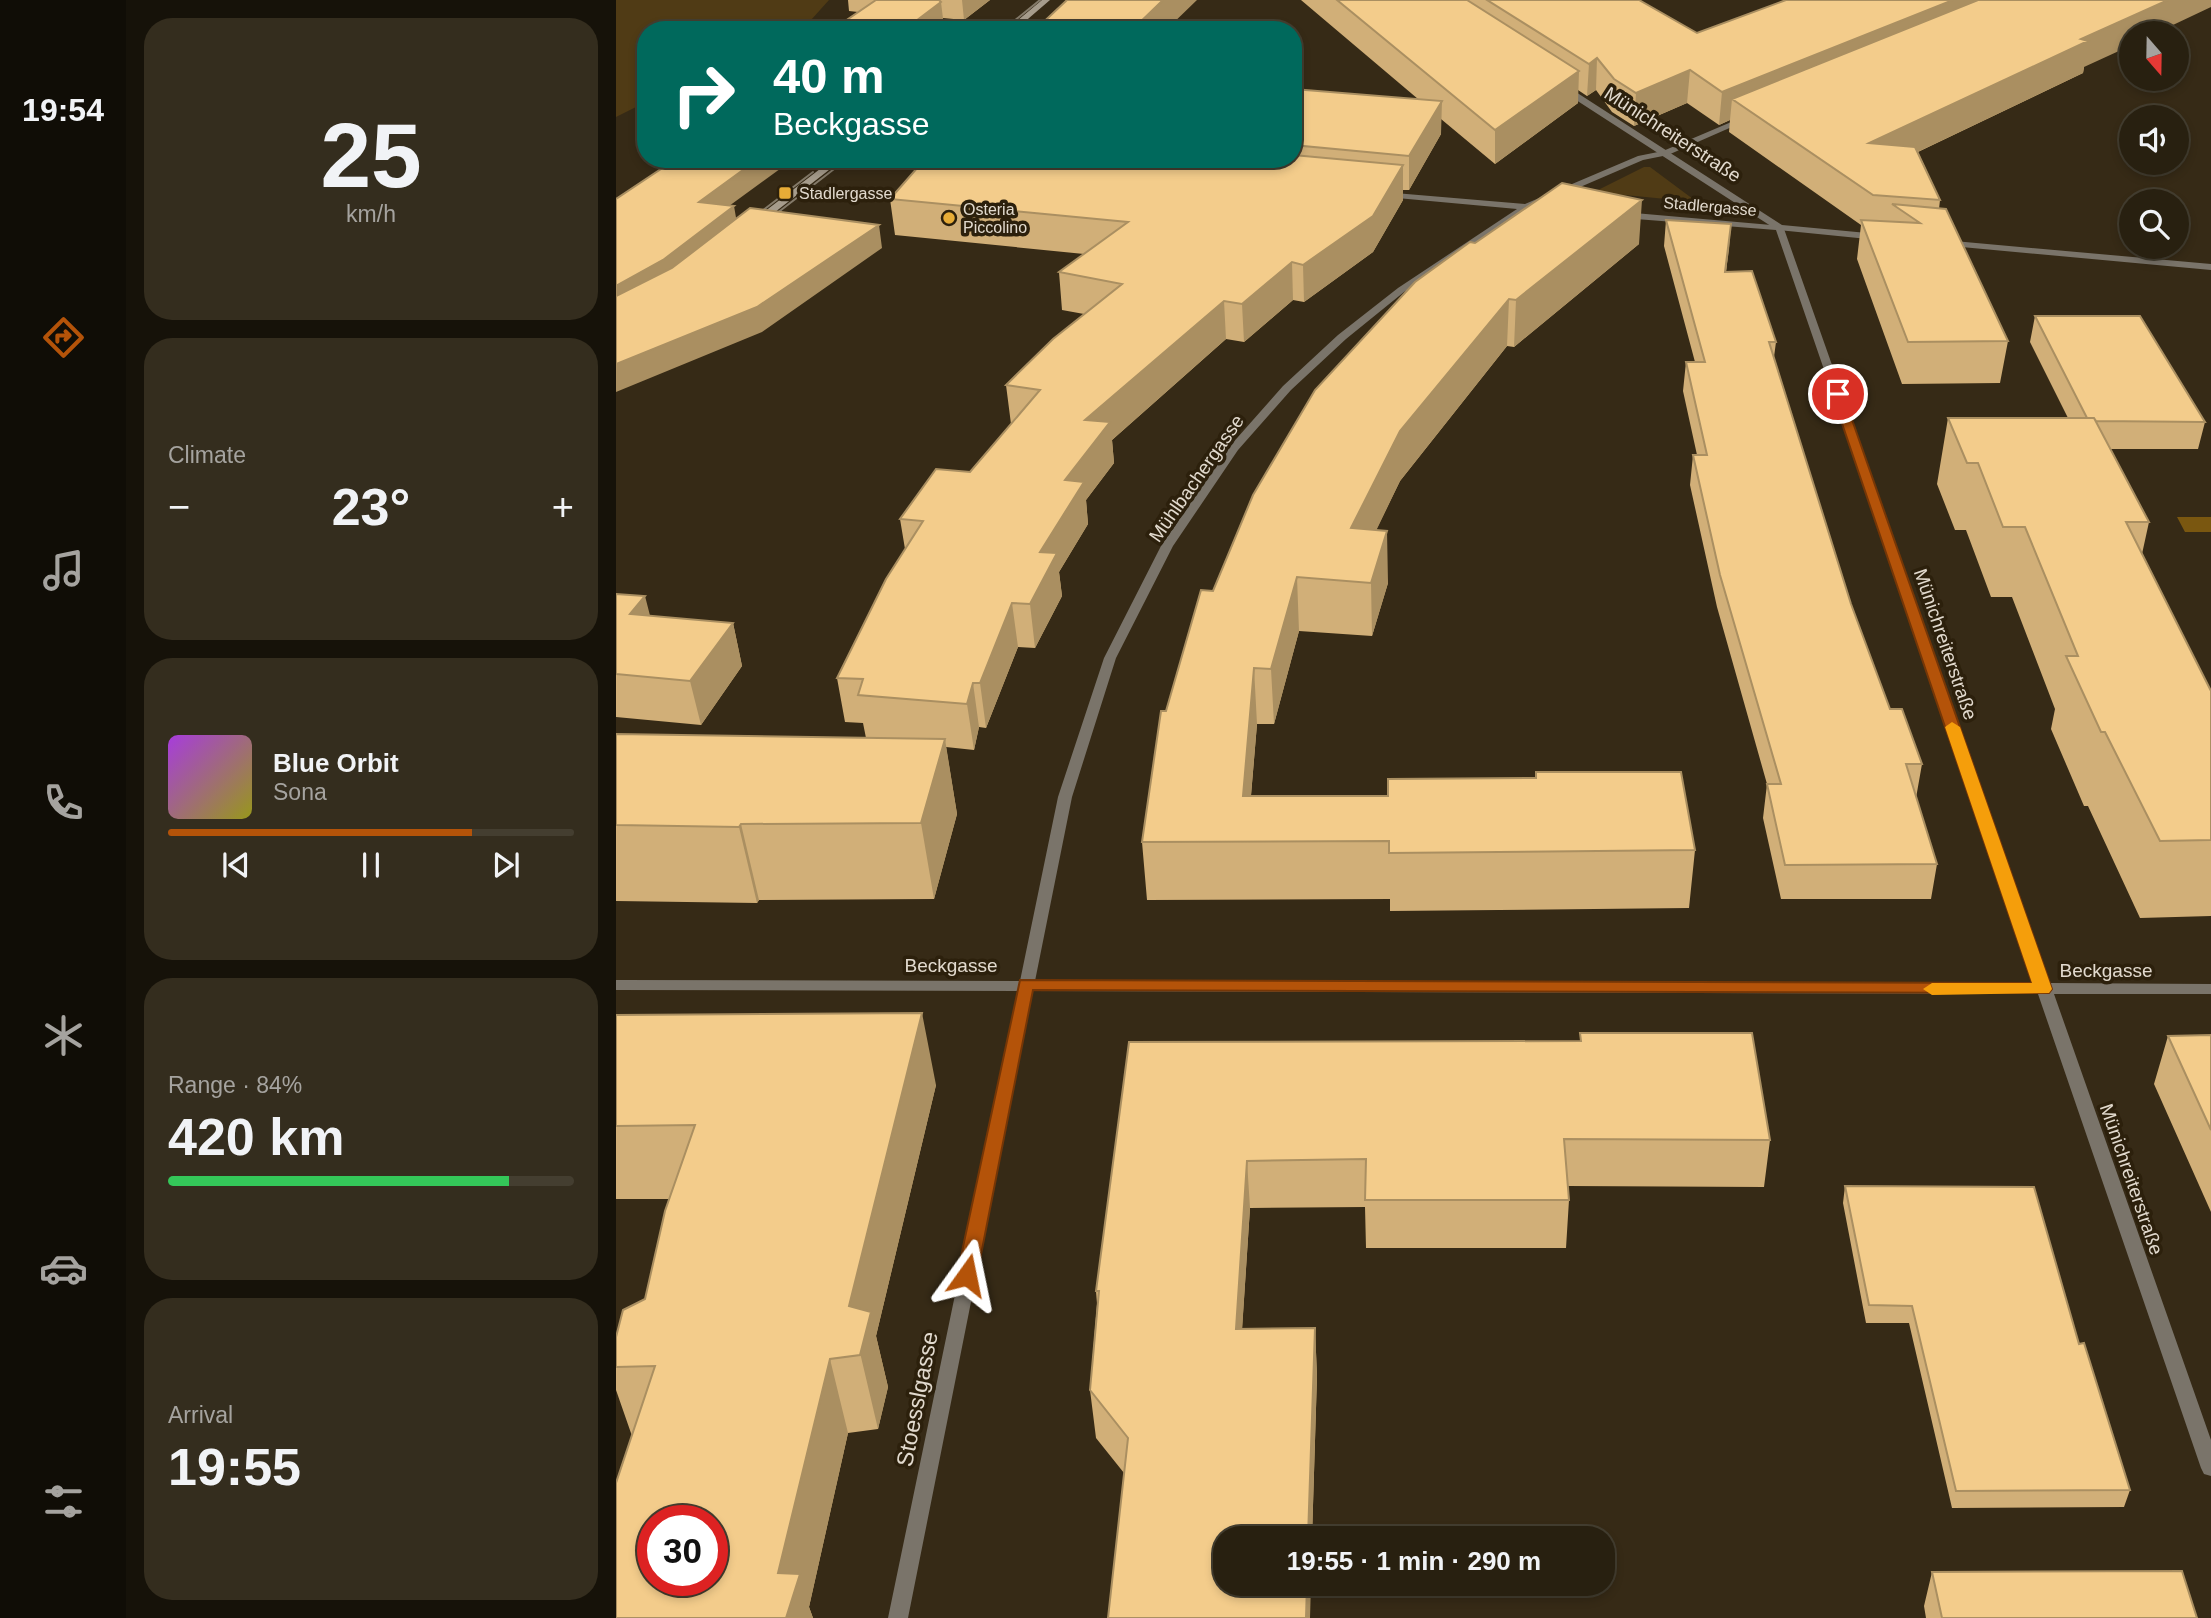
<!DOCTYPE html>
<html lang="en">
<head>
<meta charset="utf-8">
<style>
	:root { --surface:#282010; --page:#342d1e; --text:#f1f3f6; --muted:#a5a39f; --line:#443e30; --accent:#b45309 }
	body { margin:0; font-family:Arial,sans-serif; background:var(--page); color:var(--text); height:100vh; display:flex; flex-direction:column; font-size:26px; white-space:nowrap }
	* { box-sizing:border-box; margin:0 }
	p { font-size:23px; color:var(--muted) }
	.icon { flex:none; width:38px; height:38px; fill:none; stroke:currentColor; stroke-width:2; stroke-linecap:round; stroke-linejoin:round }
	.map { position:relative; flex:1; overflow:hidden }
	.drawer { display:flex; flex-direction:column; gap:18px; padding:18px; background:#161209; width:490px }
	.drawer>* { flex:none }
	.top-card { position:absolute; left:21px; top:21px; width:665px; height:147px; border-radius:28px; box-shadow:0 4px 10px #0003,0 0 0 2px var(--line); background:#00695c; color:#fff; overflow:hidden }
	.needle { width:46px; rotate:160deg }
	.controls { position:absolute; left:1503px; top:21px; display:grid; gap:14px }
	.controls a { display:grid; place-items:center; width:70px; height:70px; border-radius:50%; background:var(--surface); box-shadow:0 4px 10px #0003,0 0 0 2px var(--line); font-size:35px }
	.speed { position:absolute; left:21px; top:1505px; display:flex; gap:14px; font-size:35px; font-weight:700; text-align:center }
	.speed>* { display:grid; place-content:center; width:91px; height:91px; border-radius:50%; background:var(--surface); box-shadow:0 4px 10px #0003,0 0 0 2px var(--line); line-height:1 }
	.speed .limit { border:10px solid #d22; background:#fff; color:#111 }
	.pin { position:absolute; display:grid; place-items:center; width:60px; height:60px; color:#fff; margin:-30px; border:4px solid #fff; border-radius:50%; box-shadow:0 2px 7px #0007 }
	.me { position:absolute; width:77px; margin:-38px; rotate:12deg; stroke-linejoin:round; filter:drop-shadow(0 0 5px #0008) }
	.turn { display:flex; align-items:center; gap:24px; height:147px; padding:0 21px; font-size:32px }
	.turn .icon { width:91px; height:91px; stroke-width:2.5 }
	.turn b { display:block; font-size:49px; line-height:60px }
	.big { font-size:52px; font-weight:800; line-height:1.1 }
	.drawer .card { flex:1; display:flex; flex-direction:column; justify-content:center; gap:10px; min-width:0; padding:0 24px; border-radius:28px; background:var(--page) }
	.drawer .dial { align-items:center; gap:0 }
	.dial b { font-size:91px; line-height:1 }
	.song { display:flex; align-items:center; gap:21px }
	.cover { width:84px; height:84px; border-radius:10px; background:linear-gradient(135deg,hsl(280 70% 55%),hsl(60 70% 35%)) }
	.played { height:7px; border-radius:4px; background:linear-gradient(90deg,var(--accent) 75%,var(--line) 75%) }
	.keys { display:flex; justify-content:space-around; direction:ltr }
	.heat { display:flex; justify-content:space-between; align-items:center; font-size:38px; direction:ltr }
	.charge { height:10px; border-radius:5px; background:linear-gradient(90deg,#34c759 84%,var(--line) 0) }
	.trip { position:absolute; left:597px; top:1526px; width:402px; height:70px; border-radius:28px; background:var(--surface); box-shadow:0 4px 10px #0003,0 0 0 2px var(--line); font-weight:800; line-height:70px; text-align:center }
	main { display:flex; flex:1; min-height:0 }
	.dock { display:flex; flex-direction:column; width:126px; justify-content:space-around; align-items:center; background:#100d06; color:var(--muted) }
	.dock .icon { width:49px; height:49px }
	.dock .current { color:var(--accent) }
	.dock b { font-size:32px; color:var(--text) }
	.map>svg:first-child { display:block }
	.green { fill:#503b15 }
	.water { fill:#7a5710 }
	.lines { fill:none; stroke-linecap:round; stroke-linejoin:round }
	.minor { fill:#7a746a; fill-rule:evenodd }
	.tertiary { fill:#7a746a; fill-rule:evenodd }
	.secondary { fill:#a69c8c; fill-rule:evenodd }
	.tram { stroke:#847a69; stroke-width:2 }
	.wall { fill:#d1af78 }
	.shaded-wall { fill:#aa8f61 }
	.building { fill:#f3cc8b; stroke:#aa8f61; stroke-width:2; fill-rule:evenodd }
	.route { fill:#b45309; stroke:#753606; stroke-width:2 }
	.slow { fill:#f59e0b }
	.poi-dot { fill:#e7ac37; stroke:#2c200c; stroke-width:2.5 }
	.labels { text-anchor:middle; stroke-width:7; stroke-linejoin:round; paint-order:stroke }
	.far-poi-label { font-size:16px; fill:#e2dace; stroke:#2c200c; text-anchor:start }
	.far-street-label { font-size:16px; fill:#e2dace; stroke:#2c200c }
	.street-label { font-size:19px; fill:#e2dace; stroke:#2c200c }
	.near-street-label { font-size:23px; fill:#e2dace; stroke:#2c200c }
</style>
</head>
<body>
<main>
<nav class="dock">
<b>19:54</b>
<svg class="icon current" aria-label="directions" viewBox="0 0 24 24"><path d="M12 3l9 9-9 9-9-9zM9 14v-3h6M13 9l2 2-2 2"/></svg>
<svg class="icon" aria-label="music" viewBox="0 0 24 24"><path d="M9 18V5l10-2v13"/><circle cx="6" cy="18" r="3"/><circle cx="16" cy="16" r="3"/></svg>
<svg class="icon" aria-label="phone" viewBox="0 0 24 24"><path d="M5 4h4l2 5-3 2q2 4 5 5l2-3 5 2v4C11 20 4 13 5 4z"/></svg>
<svg class="icon" aria-label="climate" viewBox="0 0 24 24"><path d="M12 3v18M4 7l16 10M4 17L20 7"/></svg>
<svg class="icon" aria-label="car" viewBox="0 0 24 24"><path d="M5 17H2v-5l4-1 3-4h7l3 4 3 1v5h-3M9 17h6M6 11h13"/><circle cx="7" cy="17" r="2"/><circle cx="17" cy="17" r="2"/></svg>
<svg class="icon" aria-label="filters" viewBox="0 0 24 24"><path d="M4 7h16M4 17h16"/><circle cx="9" cy="7" r="2"/><circle cx="15" cy="17" r="2"/></svg>
</nav>
<section class="drawer">
<div class="card dial"><b>25</b><p>km/h</p></div>
<div class="card"><p>Climate</p>
<div class="heat"><a>−</a><b class="big">23°</b><a>+</a></div>
</div>
<div class="card">
<div class="song"><i class="cover"></i><div><b>Blue Orbit</b><p>Sona</p></div></div>
<div class="played"></div>
<div class="keys"><svg class="icon" aria-label="previous" viewBox="0 0 24 24"><path d="M18 5L8 12l10 7zM5 5v14"/></svg><svg class="icon" aria-label="pause" viewBox="0 0 24 24"><path d="M8 5v14M16 5v14"/></svg><svg class="icon" aria-label="next" viewBox="0 0 24 24"><path d="M6 5l10 7-10 7zM19 5v14"/></svg></div>
</div>
<div class="card"><p>Range · 84%</p><b class="big">420 km</b><div class="charge"></div></div>
<div class="card"><p>Arrival</p><b class="big">19:55</b></div>
</section>
<div class="map">
<svg width="1595" height="1618" viewBox="0 0 1595 1618">
	<rect width="100%" height="100%" fill="#362a16"/>
	<path class="green" d="M 0,0 L 213,0 L 195,20 L 176,30 L 30,30 L 30,102 L 0,117 Z
		M 1028,167 L 1034,167 L 1081,202 L 978,192 Z"/>
	<path class="water" d="M 1561,517 L 1595,517 L 1595,532 L 1569,532 Z"/>
	<g class="lines">
		<path class="minor" d="M 1127,117 L 1134,119 L 1052,155 L 1027,160 L 913,209 L 788,292 L 730,339 L 675,390 L 622,450 L 557,546 L 500,658 L 456,797 L 419,981 L 1419,983 L 1160,230 L 1007,218 L 1003,215 L 1007,212 L 1167,226 L 1434,983 L 1595,984 L 1595,994 L 1438,994 L 1595,1440 L 1595,1476 L 1588,1474 L 1585,1468 L 1422,994 L 417,991 L 292,1618 L 272,1618 L 402,991 L 0,990 L 0,980 L 404,981 L 442,797 L 488,658 L 545,546 L 614,446 L 667,386 L 722,335 L 782,288 L 901,209 L 770,197 L 767,196 L 767,192 L 909,204 L 1022,156 L 1047,151 Z"/>
		<path class="tertiary" d="M 943,85 L 949,85 L 1166,225 L 1262,234 L 1267,237 L 1262,240 L 1161,230 L 943,89 Z
			M 1327,240 L 1595,264 L 1595,270 L 1324,245 L 1322,243 Z"/>
		<path class="secondary" d="M 426,0 L 434,0 L 399,30 L 390,30 Z
			M 217,159 L 227,159 L 145,223 L 139,223 L 139,219 Z"/>
		<path class="tram" d="M 387,30 L 424,0
			M 133,221 L 197,172
			M 147,224 L 231,159"/>
	</g>
	<path class="wall" d="M 232,0 L 374,0 L 348,20 L 327,18 L 328,27 L 325,30 L 216,30 L 242,12 L 233,11 Z
		M 685,0 L 1023,0 L 1081,33 L 1468,67 L 1467,73 L 1302,152 L 1324,200 L 1323,209 L 1392,341 L 1384,383 L 1286,384 L 1241,259 L 1245,225 L 1113,132 L 1114,120 L 1103,125 L 1071,103 L 1018,126 L 996,112 L 980,90 L 971,96 L 962,90 L 962,103 L 879,164 L 825,119 L 825,134 L 793,190 L 787,190 L 787,200 L 757,252 L 688,302 L 677,300 L 628,342 L 610,339 L 496,440 L 498,463 L 470,500 L 472,524 L 443,572 L 446,596 L 419,648 L 402,647 L 370,728 L 363,727 L 358,750 L 330,747 L 341,814 L 318,899 L 143,900 L 141,903 L 0,901 L 0,734 L 250,738 L 247,723 L 229,722 L 221,678 L 289,549 L 284,519 L 354,472 L 395,424 L 390,385 L 468,314 L 446,310 L 443,272 L 468,254 L 279,235 L 274,199 L 677,159 L 677,89 L 802,99 Z
		M 1050,220 L 1115,224 L 1110,272 L 1160,342 L 1158,357 L 1235,604 L 1274,709 L 1306,764 L 1300,798 L 1321,864 L 1315,899 L 1165,899 L 1147,818 L 1151,784 L 1101,607 L 1074,485 L 1077,455 L 1081,455 L 1067,391 L 1070,362 L 1079,362 L 1048,246 Z
		M 859,243 L 1023,244 L 898,347 L 891,346 L 784,481 L 760,530 L 772,583 L 756,636 L 683,631 L 658,724 L 641,724 L 635,796 L 772,796 L 920,778 L 920,772 L 1079,850 L 1073,908 L 774,911 L 774,899 L 531,900 L 526,842 L 550,711 L 597,591 Z
		M 1419,316 L 1589,422 L 1582,449 L 1494,449 L 1533,522 L 1526,554 L 1595,691 L 1595,916 L 1524,918 L 1472,806 L 1468,806 L 1435,729 L 1439,709 L 1396,597 L 1375,597 L 1350,530 L 1339,530 L 1321,484 L 1332,418 L 1452,418 L 1414,342 Z
		M 0,594 L 34,616 L 117,623 L 126,666 L 85,725 L 0,717 Z
		M 0,1015 L 320,1085 L 260,1336 L 272,1387 L 262,1429 L 232,1433 L 193,1607 L 197,1618 L 0,1618 L 16,1436 L 0,1390 L 0,1337 L 29,1299 L 54,1199 L 0,1199 Z
		M 964,1033 L 1154,1140 L 1148,1187 L 952,1186 L 953,1200 L 950,1248 L 750,1248 L 749,1207 L 634,1208 L 626,1329 L 699,1328 L 701,1376 L 696,1538 L 609,1538 L 508,1473 L 480,1438 L 474,1390 L 481,1304 L 480,1291 L 513,1042 L 964,1041 Z
		M 1595,1035 L 1595,1212 L 1538,1084 L 1552,1036 Z
		M 1229,1186 L 1463,1344 L 1514,1490 L 1508,1507 L 1336,1508 L 1293,1323 L 1250,1323 L 1227,1203 Z
		M 1316,1572 L 1581,1618 L 1310,1618 L 1308,1606 Z"/>
	<path class="shaded-wall" d="M 346,0 L 374,0 L 348,20 Z
		M 547,0 L 581,0 L 550,30 L 516,30 Z
		M 1337,0 L 1407,0 L 1116,99 L 1114,120 L 1103,125 L 1106,92 Z
		M 1552,0 L 1595,0 L 1595,7 L 1540,33 L 1516,33 L 1516,45 L 1468,67 L 1467,73 L 1249,177 L 1253,143 L 1465,39 Z
		M 325,2 L 328,27 L 325,30 L 288,30 Z
		M 981,58 L 980,90 L 971,96 L 973,64 Z
		M 1074,70 L 1071,103 L 1018,126 L 1020,93 Z
		M 963,71 L 962,103 L 879,164 L 879,130 Z
		M 826,101 L 825,134 L 793,190 L 793,156 Z
		M 142,159 L 167,159 L 168,166 L 87,225 L 83,202 Z
		M 787,165 L 787,200 L 757,252 L 688,302 L 687,265 Z
		M 1026,200 L 1023,244 L 898,347 L 900,300 Z
		M 118,206 L 122,229 L 0,313 L 0,286 Z
		M 1115,224 L 1113,250 L 1106,299 L 1109,272 Z
		M 263,225 L 266,248 L 146,332 L 0,392 L 0,364 Z
		M 676,262 L 677,300 L 628,342 L 626,304 Z
		M 893,299 L 891,346 L 784,481 L 736,581 L 735,528 L 784,431 Z
		M 608,301 L 610,339 L 496,440 L 498,463 L 470,500 L 472,524 L 443,572 L 446,596 L 419,648 L 414,604 L 424,552 L 469,420 Z
		M 771,531 L 772,583 L 756,636 L 755,583 Z
		M 681,577 L 683,631 L 658,724 L 655,669 Z
		M 29,596 L 40,639 L 14,614 Z
		M 396,603 L 402,647 L 370,728 L 364,683 Z
		M 117,623 L 126,666 L 85,725 L 74,681 Z
		M 638,668 L 641,724 L 631,842 L 627,796 Z
		M 357,683 L 363,727 L 358,750 L 351,704 Z
		M 329,739 L 341,814 L 318,899 L 305,823 Z
		M 125,824 L 143,900 L 141,903 L 123,827 Z
		M 306,1013 L 320,1085 L 260,1336 L 272,1387 L 262,1429 L 233,1306 Z
		M 631,1161 L 634,1208 L 623,1377 L 620,1329 Z
		M 699,1328 L 701,1376 L 696,1538 L 692,1538 Z
		M 214,1359 L 232,1433 L 193,1607 L 197,1618 L 170,1618 L 162,1573 Z
		M 691,1584 L 695,1584 L 694,1618 L 690,1618 Z"/>
	<path class="building" d="M 260,0 L 323,0 L 325,2 L 288,30 L 216,30 Z
		M 451,0 L 547,0 L 516,30 L 419,30 Z
		M 721,0 L 851,0 L 963,71 L 879,130 Z
		M 871,0 L 1023,0 L 1081,33 L 1170,0 L 1337,0 L 1106,92 L 1074,70 L 1020,93 L 998,79 L 981,58 L 973,64 Z
		M 1362,0 L 1552,0 L 1465,39 L 1472,41 L 1253,143 L 1299,147 L 1324,200 L 1257,195 L 1116,99 Z
		M 677,89 L 826,101 L 793,156 L 677,145 Z
		M 677,155 L 787,165 L 757,216 L 687,265 L 676,262 L 626,304 L 608,301 L 469,420 L 494,422 L 449,480 L 468,482 L 424,552 L 441,553 L 414,604 L 396,603 L 364,683 L 357,683 L 351,704 L 242,695 L 247,679 L 221,678 L 270,579 L 307,521 L 284,519 L 320,469 L 354,472 L 424,390 L 390,385 L 437,339 L 506,284 L 443,272 L 512,222 L 274,199 L 309,159 L 677,159 Z
		M 60,159 L 142,159 L 83,202 L 118,206 L 47,260 L 0,286 L 0,199 Z
		M 946,183 L 1026,200 L 900,300 L 893,299 L 784,431 L 735,528 L 771,531 L 755,583 L 681,577 L 655,669 L 638,668 L 627,796 L 772,796 L 772,779 L 920,778 L 920,772 L 1065,772 L 1079,850 L 773,853 L 773,841 L 526,842 L 545,711 L 550,711 L 585,590 L 597,591 L 637,495 L 699,390 L 799,282 L 854,242 L 859,243 Z
		M 1276,204 L 1330,209 L 1392,341 L 1292,342 L 1245,220 L 1304,223 Z
		M 134,208 L 263,225 L 141,307 L 0,364 L 0,296 L 56,268 Z
		M 1050,220 L 1115,224 L 1109,272 L 1136,271 L 1160,342 L 1153,342 L 1235,604 L 1274,709 L 1286,709 L 1306,764 L 1290,764 L 1321,864 L 1169,865 L 1151,784 L 1165,784 L 1104,575 L 1077,455 L 1091,455 L 1070,362 L 1089,362 Z
		M 1419,316 L 1524,316 L 1589,422 L 1480,421 L 1478,418 L 1471,418 Z
		M 1332,418 L 1478,418 L 1533,522 L 1510,522 L 1595,691 L 1595,840 L 1544,841 L 1489,732 L 1485,732 L 1450,656 L 1462,656 L 1409,527 L 1387,527 L 1362,463 L 1351,463 Z
		M 0,594 L 29,596 L 14,614 L 117,623 L 74,681 L 0,674 Z
		M 0,734 L 329,739 L 305,823 L 125,824 L 123,827 L 0,825 Z
		M 306,1013 L 233,1306 L 255,1312 L 244,1355 L 214,1359 L 162,1573 L 184,1574 L 170,1618 L 0,1618 L 0,1483 L 39,1366 L 0,1367 L 0,1337 L 7,1310 L 29,1299 L 49,1211 L 79,1125 L 0,1126 L 0,1015 ZM 37,1521 L 96,1521 L 96,1580 L 37,1580 Z
		M 964,1033 L 1136,1033 L 1154,1140 L 948,1139 L 953,1200 L 749,1200 L 750,1159 L 631,1161 L 620,1329 L 699,1328 L 692,1538 L 609,1538 L 609,1584 L 691,1584 L 690,1618 L 492,1618 L 512,1438 L 474,1390 L 483,1291 L 480,1291 L 513,1042 L 965,1041 Z
		M 1595,1035 L 1595,1130 L 1552,1036 Z
		M 1229,1186 L 1418,1187 L 1463,1344 L 1468,1343 L 1514,1490 L 1340,1491 L 1296,1306 L 1253,1305 Z
		M 1566,1571 L 1581,1618 L 1326,1618 L 1316,1572 Z"/>
	<path class="route" d="M 1217,392 L 1227,394 L 1436,989 L 1433,993 L 417,990 L 361,1275 L 358,1280 L 344,1280 L 341,1275 L 404,980 L 1416,983 L 1216,394 Z"/>
	<path class="slow" d="M 1336,722 L 1344,727 L 1436,989 L 1433,993 L 1316,995 L 1307,989 L 1316,983 L 1416,983 L 1329,727 Z"/>
	<g class="poi-dot">
		<rect x="162" y="186" width="14" height="14" rx="3.5"/>
		<circle cx="333" cy="218" r="7"/>
	</g>
	<g class="labels">
		<g class="far-poi-label">
			<text x="183" y="199">Stadlergasse</text>
			<text x="347" y="215">Osteria<tspan x="347" dy="18">Piccolino</tspan></text>
		</g>
		<g class="far-street-label">
			<text transform="translate(1094 206) rotate(5)" y="6">Stadlergasse</text>
		</g>
		<g class="street-label">
			<text transform="translate(1057 134) rotate(33)" y="7">Münichreiterstraße</text>
			<text transform="translate(580 478) rotate(-55)" y="7">Mühlbachergasse</text>
			<text transform="translate(1330 644) rotate(71)" y="7">Münichreiterstraße</text>
			<text x="335" y="972">Beckgasse</text>
			<text x="1490" y="977">Beckgasse</text>
			<text transform="translate(1516 1179) rotate(71)" y="7">Münichreiterstraße</text>
		</g>
		<g class="near-street-label">
			<text transform="translate(301 1399) rotate(-79)" y="8">Stoesslgasse</text>
		</g>
	</g>
</svg>
<div class="controls">
<a><svg class="needle" viewBox="-14 -14 28 28"><path d="M0-13l5 13h-10z" fill="#e53935"/><path d="M0 13l5-13h-10z" fill="#a5a39f"/></svg></a>
<a><svg class="icon" aria-label="sound" viewBox="0 0 24 24"><path d="M4 9h4l5-4v14l-5-4H4zM17 9q2 3 0 6"/></svg></a>
<a><svg class="icon" aria-label="search" viewBox="0 0 24 24"><circle cx="10" cy="10" r="6"/><path d="M15 15l6 6"/></svg></a>
</div>
<div class="speed"><div class="limit">30</div></div>
<div class="pin" style="left:1222px;top:394px;background:#d93025"><svg class="icon" aria-label="arrive" viewBox="0 0 24 24"><path d="M6 21V4h12l-3 4 3 4H6"/></svg></div>
<svg class="me" style="left:351px;top:1275px" viewBox="-20 -20 40 40"><path d="M0-17L14 15 0 8-14 15z" fill="#b45309" stroke="#fff" stroke-width="4"/></svg>
<div class="trip">19:55 · 1 min · 290 m</div>
<div class="top-card">
<div class="turn"><svg class="icon" aria-label="right" viewBox="0 0 24 24"><path d="M7 20v-9h11M14 6l5 5-5 5"/></svg><div><b>40 m</b>Beckgasse</div></div>
</div>
</div>
</main>
</body>
</html>
